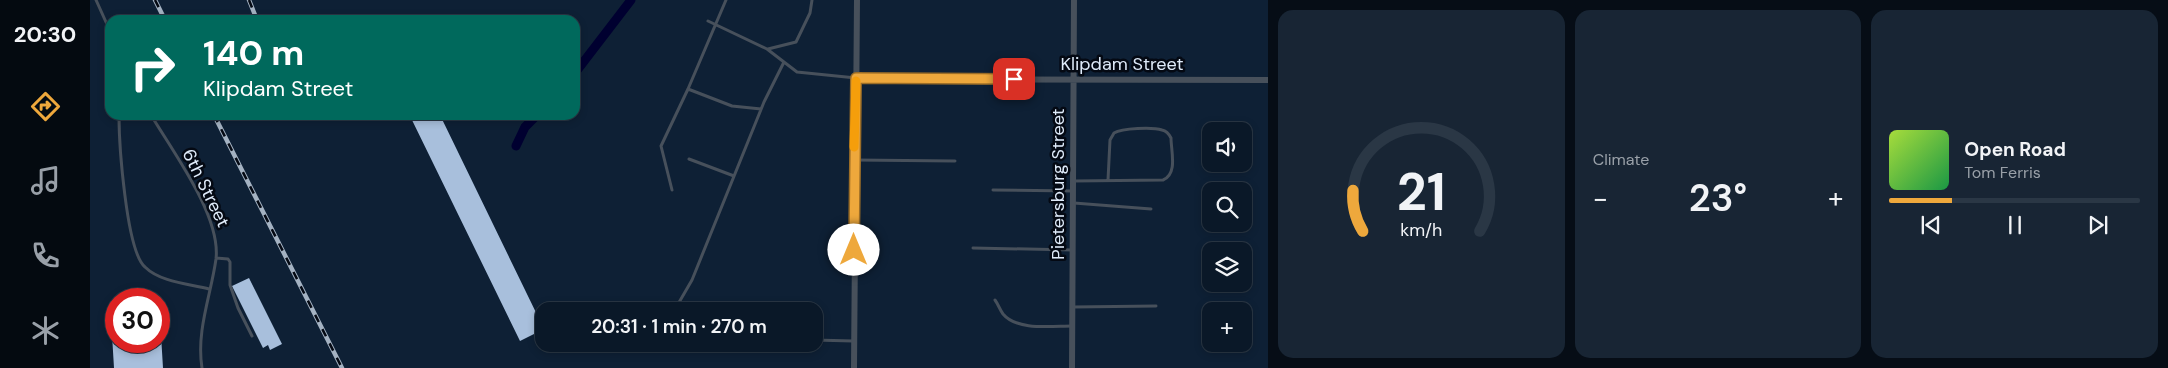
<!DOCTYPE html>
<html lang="en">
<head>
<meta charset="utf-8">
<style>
	:root { --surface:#0a1828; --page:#182534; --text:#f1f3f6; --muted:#99a0a8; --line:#2a3745; --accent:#eea83c }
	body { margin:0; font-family:"DM Sans",sans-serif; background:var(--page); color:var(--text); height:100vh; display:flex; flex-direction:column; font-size:19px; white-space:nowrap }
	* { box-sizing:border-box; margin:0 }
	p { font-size:16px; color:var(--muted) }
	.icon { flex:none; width:28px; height:28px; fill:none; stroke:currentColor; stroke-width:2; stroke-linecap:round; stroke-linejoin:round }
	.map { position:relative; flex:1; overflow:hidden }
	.side { display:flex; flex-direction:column; gap:10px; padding:10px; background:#060d16; width:900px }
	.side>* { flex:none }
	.guide { position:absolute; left:15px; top:15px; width:475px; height:105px; border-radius:15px; box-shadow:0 2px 8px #0003,0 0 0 1px var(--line); background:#00695c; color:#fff; overflow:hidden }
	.tools { position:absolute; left:1112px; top:122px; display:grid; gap:10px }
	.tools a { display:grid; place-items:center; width:50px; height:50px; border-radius:10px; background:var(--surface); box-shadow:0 2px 8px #0003,0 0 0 1px var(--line); font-size:25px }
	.speed { position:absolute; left:15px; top:288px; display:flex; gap:10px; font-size:25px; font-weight:700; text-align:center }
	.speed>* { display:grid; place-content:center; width:65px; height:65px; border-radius:50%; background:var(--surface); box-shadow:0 2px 8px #0003,0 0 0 1px var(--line); line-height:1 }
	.speed .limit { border:8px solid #d22; background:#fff; color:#111 }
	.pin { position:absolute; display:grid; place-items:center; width:42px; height:42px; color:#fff; margin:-21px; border-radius:10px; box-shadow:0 2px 8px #0006 }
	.me { position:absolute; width:55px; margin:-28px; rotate:0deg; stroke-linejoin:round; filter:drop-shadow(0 0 4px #0008) }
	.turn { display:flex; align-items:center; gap:18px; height:105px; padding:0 15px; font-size:22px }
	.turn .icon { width:65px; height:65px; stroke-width:2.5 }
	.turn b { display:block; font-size:35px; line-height:42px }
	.big { font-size:38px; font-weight:600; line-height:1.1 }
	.side .widget { flex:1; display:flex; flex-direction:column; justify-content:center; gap:8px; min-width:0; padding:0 18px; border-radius:15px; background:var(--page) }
	.side .dial { align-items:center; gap:0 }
	.dial svg { height:130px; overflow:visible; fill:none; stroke:var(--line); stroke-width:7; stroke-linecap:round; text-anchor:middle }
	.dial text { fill:var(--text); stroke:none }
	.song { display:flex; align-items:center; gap:15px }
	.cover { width:60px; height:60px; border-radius:8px; background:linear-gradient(135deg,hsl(80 70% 55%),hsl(140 70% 35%)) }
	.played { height:5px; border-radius:2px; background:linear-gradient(90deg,var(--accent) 25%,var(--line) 25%) }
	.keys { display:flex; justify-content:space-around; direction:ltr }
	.heat { display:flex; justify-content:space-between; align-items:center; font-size:28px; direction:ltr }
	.side .tiles { flex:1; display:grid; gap:10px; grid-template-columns:repeat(3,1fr) }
	.trip { position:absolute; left:445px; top:302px; width:288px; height:50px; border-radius:15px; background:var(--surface); box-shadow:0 2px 8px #0003,0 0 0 1px var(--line); font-weight:600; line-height:50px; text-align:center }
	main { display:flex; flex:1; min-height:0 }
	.tab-bar { display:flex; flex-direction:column; width:90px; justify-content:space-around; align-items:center; background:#040a10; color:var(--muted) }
	.tab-bar .icon { width:35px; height:35px }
	.tab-bar .on { color:var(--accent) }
	.tab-bar b { font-size:22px; color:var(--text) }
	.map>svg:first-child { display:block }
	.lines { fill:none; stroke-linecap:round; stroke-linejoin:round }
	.canal { stroke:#000030; stroke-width:9 }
	.building { fill:#a8bfdc }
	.service { stroke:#47505b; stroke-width:3 }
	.minor { stroke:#47505b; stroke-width:6 }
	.rail-casing { stroke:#a4b2c2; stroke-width:4.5 }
	.rail { stroke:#040913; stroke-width:2.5; stroke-dasharray:8; stroke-linecap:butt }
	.route-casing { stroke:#9b6d27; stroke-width:12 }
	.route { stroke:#eea83c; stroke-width:9 }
	.slow { stroke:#f59e0b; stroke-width:9 }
	.labels { text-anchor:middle; stroke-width:5; stroke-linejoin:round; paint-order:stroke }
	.street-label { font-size:18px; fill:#dfebfa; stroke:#040913 }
</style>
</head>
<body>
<main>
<nav class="tab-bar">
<b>20:30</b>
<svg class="icon on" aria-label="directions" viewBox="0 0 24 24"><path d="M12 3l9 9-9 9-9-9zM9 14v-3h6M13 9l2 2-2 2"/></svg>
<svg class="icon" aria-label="music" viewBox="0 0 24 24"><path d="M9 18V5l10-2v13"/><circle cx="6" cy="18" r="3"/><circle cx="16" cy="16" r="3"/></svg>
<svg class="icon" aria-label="phone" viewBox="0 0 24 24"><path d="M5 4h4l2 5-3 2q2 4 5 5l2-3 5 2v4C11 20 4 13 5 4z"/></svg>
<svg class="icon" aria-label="climate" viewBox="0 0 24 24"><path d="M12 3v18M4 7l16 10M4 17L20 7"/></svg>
</nav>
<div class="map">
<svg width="1178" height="368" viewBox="0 0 1178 368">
	<rect width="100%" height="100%" fill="#0e2035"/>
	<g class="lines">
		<path class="canal" d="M 485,73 L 541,0
			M 426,146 L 435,127 L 447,115"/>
	</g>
	<path class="building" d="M 313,115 L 350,115 L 454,329 L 430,341 L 321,118 L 316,121 Z
		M 159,278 L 192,344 L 180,350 L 178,345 L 173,348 L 142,286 Z
		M 20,301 L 26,301 L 26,341 L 69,341 L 70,318 L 73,368 L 24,368 Z"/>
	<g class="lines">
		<path class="service" d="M 6,0 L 20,31
			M 618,21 L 677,49 L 707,72 L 766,78
			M 678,49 L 706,42 L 720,13 L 722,0
			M 598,89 L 642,106 L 671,109
			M 29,115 C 29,142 36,251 55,267 C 70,282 99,284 119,289
			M 61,115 C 83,152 131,216 126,259 C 121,295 106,331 112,368
			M 599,159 L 644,176
			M 765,160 L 865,161
			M 984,181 L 1073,180 C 1088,174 1081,151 1081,138 C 1079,134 1077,131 1072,130 C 1063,127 1032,128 1024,133 L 1020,140 L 1018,180
			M 582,190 L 571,146 L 598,89 L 636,0
			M 903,190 L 983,191
			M 984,203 L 1061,209
			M 883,248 L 983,250
			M 126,258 L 138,259 L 140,262 L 140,285 L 148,308 L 162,336
			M 905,300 C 908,304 910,310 913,314 C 927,331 962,326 982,326
			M 983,307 L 1066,306
			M 584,311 L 602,280 L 674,102 L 694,62
			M 724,340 L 763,341
			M 592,344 L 593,346"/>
		<path class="minor" d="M 766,79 L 1178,80
			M 764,368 L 767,0
			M 982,368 L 984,0"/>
		<g class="rail-casing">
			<path id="rail" d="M 65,0 L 75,20
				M 159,0 L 167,20
				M 124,115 L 252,368"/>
		</g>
		<use href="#rail" class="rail"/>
	</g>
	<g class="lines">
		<g class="route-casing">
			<path id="route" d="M 764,250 L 766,78 L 924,79"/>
		</g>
		<use href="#route" class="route"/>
		<path class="slow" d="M 764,147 L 766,81"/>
	</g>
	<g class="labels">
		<g class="street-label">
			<text x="1032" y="70">Klipdam Street</text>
			<text transform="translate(968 184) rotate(-90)" y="6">Pietersburg Street</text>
			<text transform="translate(116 188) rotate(64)" y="6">6th Street</text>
		</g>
	</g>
</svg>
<div class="tools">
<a><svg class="icon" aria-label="sound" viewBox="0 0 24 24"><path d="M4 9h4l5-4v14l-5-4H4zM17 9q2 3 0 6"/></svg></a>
<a><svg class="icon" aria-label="search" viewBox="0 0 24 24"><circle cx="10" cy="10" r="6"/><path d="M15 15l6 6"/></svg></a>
<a><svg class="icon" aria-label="layers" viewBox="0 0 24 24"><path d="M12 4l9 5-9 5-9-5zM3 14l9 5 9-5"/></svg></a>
<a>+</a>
</div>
<div class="speed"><div class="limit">30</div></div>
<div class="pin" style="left:924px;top:79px;background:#d93025"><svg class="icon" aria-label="arrive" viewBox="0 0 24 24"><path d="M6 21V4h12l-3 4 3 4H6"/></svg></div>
<svg class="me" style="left:764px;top:250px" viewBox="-20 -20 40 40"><circle r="19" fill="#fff"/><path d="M0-13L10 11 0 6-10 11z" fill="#eea83c"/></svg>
<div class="trip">20:31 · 1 min · 270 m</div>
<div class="guide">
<div class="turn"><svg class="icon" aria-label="right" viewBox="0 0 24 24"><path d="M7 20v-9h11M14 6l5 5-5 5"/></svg><div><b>140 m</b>Klipdam Street</div></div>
</div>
</div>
<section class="side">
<div class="tiles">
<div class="widget dial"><svg viewBox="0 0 100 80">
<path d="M14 69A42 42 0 1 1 86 69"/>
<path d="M14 69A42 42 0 0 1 8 44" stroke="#eea83c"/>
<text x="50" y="56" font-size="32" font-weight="700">21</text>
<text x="50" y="72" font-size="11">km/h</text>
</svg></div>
<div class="widget"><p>Climate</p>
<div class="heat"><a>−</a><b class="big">23°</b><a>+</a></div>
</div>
<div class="widget">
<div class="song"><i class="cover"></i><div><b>Open Road</b><p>Tom Ferris</p></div></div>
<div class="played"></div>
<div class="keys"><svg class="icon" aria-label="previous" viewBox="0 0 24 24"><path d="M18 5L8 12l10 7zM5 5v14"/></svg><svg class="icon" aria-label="pause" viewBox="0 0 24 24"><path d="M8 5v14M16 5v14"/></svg><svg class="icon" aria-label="next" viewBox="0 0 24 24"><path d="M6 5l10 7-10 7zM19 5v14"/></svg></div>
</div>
</div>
</section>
</main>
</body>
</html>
